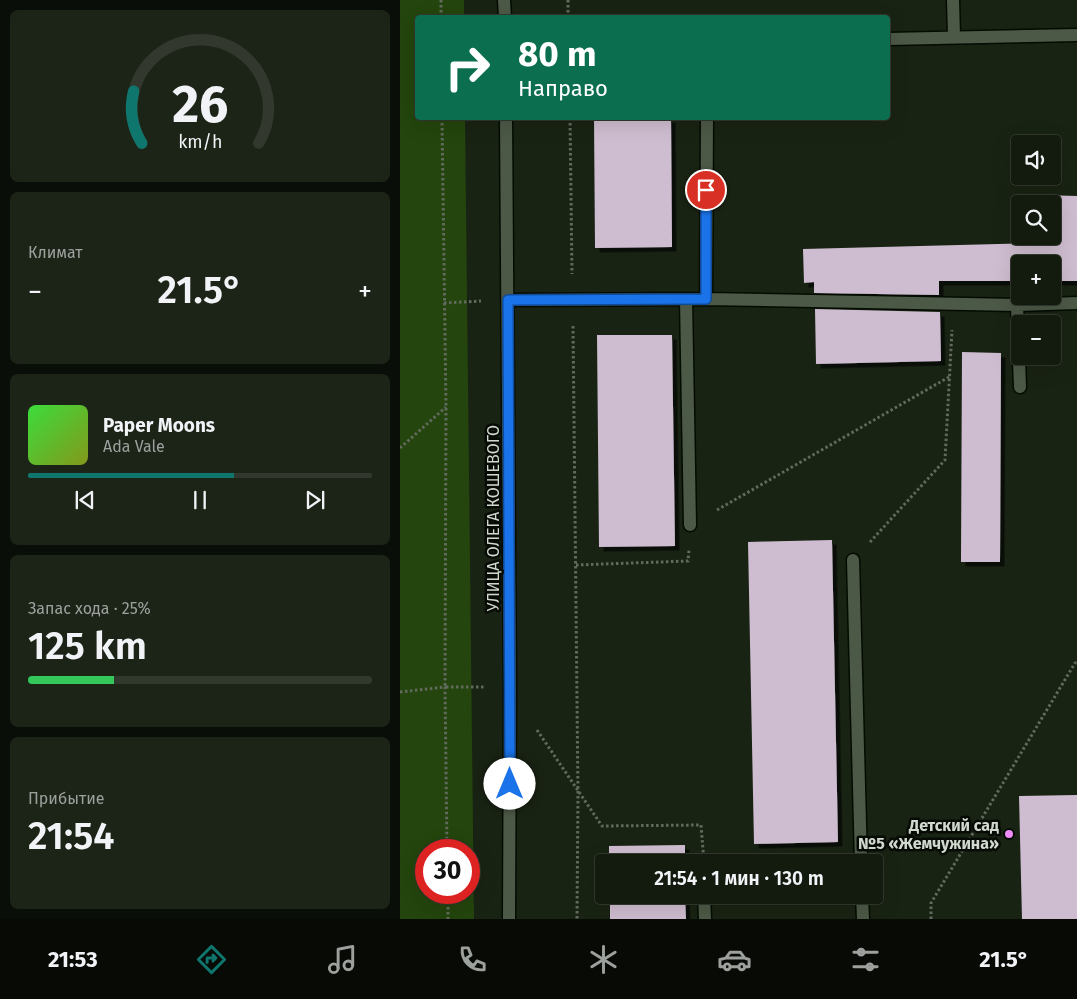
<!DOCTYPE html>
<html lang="ru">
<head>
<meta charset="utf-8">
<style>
	:root { --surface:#131a0e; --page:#1c2317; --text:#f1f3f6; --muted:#9da19e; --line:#32382e; --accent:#0f766e }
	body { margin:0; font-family:"Fira Sans",sans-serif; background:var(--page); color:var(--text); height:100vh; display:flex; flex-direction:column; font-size:19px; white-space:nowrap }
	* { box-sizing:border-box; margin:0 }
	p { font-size:16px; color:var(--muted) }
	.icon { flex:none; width:28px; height:28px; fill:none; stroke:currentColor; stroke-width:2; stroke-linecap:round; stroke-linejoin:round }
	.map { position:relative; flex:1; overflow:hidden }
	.side { display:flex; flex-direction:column; gap:10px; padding:10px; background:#0a0e08; width:400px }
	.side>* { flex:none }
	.top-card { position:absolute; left:15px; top:15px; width:475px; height:105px; border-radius:5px; box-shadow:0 5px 20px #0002,0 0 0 1px var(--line); background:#0b6e4f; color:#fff; overflow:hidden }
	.buttons { position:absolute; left:611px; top:135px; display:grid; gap:10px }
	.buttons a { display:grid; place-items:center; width:50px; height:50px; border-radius:5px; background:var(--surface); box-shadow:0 5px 20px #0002,0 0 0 1px var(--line); font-size:25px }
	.speed { position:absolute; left:15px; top:839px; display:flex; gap:10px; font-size:25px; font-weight:700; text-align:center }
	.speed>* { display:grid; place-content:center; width:65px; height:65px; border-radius:50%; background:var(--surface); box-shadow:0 5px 20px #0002,0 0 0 1px var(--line); line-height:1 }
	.speed .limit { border:8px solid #d22; background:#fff; color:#111 }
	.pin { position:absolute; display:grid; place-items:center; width:42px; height:42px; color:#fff; margin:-21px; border:2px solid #fff; border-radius:50%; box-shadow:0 1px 5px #0007 }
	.me { position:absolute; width:55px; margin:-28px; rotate:0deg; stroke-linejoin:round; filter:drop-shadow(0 0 4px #0008) }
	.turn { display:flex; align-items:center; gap:18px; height:105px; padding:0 20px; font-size:22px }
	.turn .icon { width:65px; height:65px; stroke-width:2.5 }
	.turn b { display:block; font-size:35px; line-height:42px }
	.big { font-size:38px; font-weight:600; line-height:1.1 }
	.side .tile { flex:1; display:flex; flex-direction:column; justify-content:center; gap:8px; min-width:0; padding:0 18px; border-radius:8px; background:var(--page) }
	.side .dial { align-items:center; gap:0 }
	.dial svg { height:130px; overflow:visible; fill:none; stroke:var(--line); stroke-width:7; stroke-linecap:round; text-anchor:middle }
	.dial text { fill:var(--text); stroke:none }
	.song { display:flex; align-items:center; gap:15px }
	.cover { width:60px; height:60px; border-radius:8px; background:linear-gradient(135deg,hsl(120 70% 55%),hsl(70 70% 35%)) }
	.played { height:5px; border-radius:2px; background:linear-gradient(90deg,var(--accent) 60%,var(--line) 60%) }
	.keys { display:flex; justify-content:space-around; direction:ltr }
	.heat { display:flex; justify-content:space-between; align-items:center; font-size:28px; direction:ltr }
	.charge { height:8px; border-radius:4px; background:linear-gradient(90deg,#34c759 25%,var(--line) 0) }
	.trip { position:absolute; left:195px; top:854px; width:288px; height:50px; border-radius:5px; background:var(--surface); box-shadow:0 5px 20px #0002,0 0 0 1px var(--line); font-weight:600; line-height:50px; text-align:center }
	.tab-bar { display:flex; height:80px; justify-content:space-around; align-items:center; background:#080a06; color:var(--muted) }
	.tab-bar .icon { width:35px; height:35px }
	.tab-bar .current { color:var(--accent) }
	.tab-bar b { font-size:22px; color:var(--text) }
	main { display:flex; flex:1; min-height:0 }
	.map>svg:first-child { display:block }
	.green { fill:#24450d; fill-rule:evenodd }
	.building { fill:#cebdd0; filter:url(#shadow) }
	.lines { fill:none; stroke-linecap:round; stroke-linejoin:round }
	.service-casing { stroke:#040c02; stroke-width:15 }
	.minor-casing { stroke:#040c02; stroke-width:15 }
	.path { stroke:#616a5c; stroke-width:3; stroke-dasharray:2.5 2.5; stroke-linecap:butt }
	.service { stroke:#4d5947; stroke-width:12 }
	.minor { stroke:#4d5947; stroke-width:12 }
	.route-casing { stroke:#114b97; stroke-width:12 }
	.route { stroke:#1a73e8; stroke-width:9 }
	.poi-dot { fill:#ed8cf9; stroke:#070b05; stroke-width:2 }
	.labels { text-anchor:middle; stroke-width:5; stroke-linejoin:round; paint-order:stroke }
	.street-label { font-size:16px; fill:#d1d9ce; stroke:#070b05 }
	.poi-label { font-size:16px; font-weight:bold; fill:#d1d9ce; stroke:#070b05; text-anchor:end }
</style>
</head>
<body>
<main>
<section class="side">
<div class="tile dial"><svg viewBox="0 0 100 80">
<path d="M14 69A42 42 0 1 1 86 69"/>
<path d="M14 69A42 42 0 0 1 9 37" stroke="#0f766e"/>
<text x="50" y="56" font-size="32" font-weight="700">26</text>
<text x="50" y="72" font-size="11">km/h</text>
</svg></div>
<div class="tile"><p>Климат</p>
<div class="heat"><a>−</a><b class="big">21.5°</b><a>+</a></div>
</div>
<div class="tile">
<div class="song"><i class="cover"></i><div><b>Paper Moons</b><p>Ada Vale</p></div></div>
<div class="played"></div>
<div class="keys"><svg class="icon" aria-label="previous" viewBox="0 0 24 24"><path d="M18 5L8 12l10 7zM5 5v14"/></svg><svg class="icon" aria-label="pause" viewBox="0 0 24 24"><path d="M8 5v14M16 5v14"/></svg><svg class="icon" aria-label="next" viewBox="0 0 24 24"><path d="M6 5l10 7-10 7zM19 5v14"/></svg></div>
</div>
<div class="tile"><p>Запас хода · 25%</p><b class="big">125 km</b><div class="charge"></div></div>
<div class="tile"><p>Прибытие</p><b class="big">21:54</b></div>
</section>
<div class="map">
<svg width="677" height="919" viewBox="0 0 677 919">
	<defs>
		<filter id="shadow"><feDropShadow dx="4.5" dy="4.5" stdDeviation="0" flood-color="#0009"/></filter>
	</defs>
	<rect width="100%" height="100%" fill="#192313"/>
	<path class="green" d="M 0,0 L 64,0 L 64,17 L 18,18 L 18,118 L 65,118 L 74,919 L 0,919 ZM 26,850 L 69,850 L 69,892 L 26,892 Z"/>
	<path class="building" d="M 194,118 L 271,118 L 272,247 L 195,248 Z
		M 642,195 L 677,196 L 677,281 L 652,281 L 652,264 L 620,264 L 620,281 L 539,281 L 539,295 L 414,293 L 414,282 L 404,283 L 403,249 L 641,243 L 641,236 L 652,236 L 652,204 L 641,204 Z
		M 415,309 L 540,312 L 541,361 L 416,364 Z
		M 197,335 L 272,335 L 275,546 L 199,547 Z
		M 562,352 L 601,353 L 600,562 L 561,562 Z
		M 432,540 L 438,842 L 354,844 L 348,542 Z
		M 677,795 L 677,919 L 622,919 L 619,796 Z
		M 285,845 L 285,862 L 209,862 L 209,846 Z
		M 210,895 L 285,895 L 286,919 L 210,919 Z"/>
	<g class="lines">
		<g class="service-casing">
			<path id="service" d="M 553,0 L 554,36
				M 488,39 L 677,35
				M 286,299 L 290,525
				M 306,299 L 307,118
				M 108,300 L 306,299 L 617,305 L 677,303
				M 617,305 L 620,387
				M 453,560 L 461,862
				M 304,895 L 305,919
				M 462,895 L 463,919"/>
		</g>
		<g class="minor-casing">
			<path id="minor" d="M 104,0 L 105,18
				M 106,118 L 110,688 L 109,919"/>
		</g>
		<path class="path" d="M 41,0 L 41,18
			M 168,0 L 168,18
			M 42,118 L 46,407 L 45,687 L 84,687
			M 170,118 L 172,274
			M 44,303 L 81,301
			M 173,326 L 178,793 L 177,919
			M 0,448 L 46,407
			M 317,510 L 549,377
			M 470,542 L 545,460 L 552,330
			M 176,565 L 288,561 L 289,550
			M 0,692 L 45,687 L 47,850
			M 137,730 L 202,826 L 301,825 L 304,862
			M 48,892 L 48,919
			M 531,919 L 531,903 L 675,663 L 677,663"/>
		<use href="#service" class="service"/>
		<use href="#minor" class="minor"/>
	</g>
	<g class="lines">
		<g class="route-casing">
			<path id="route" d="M 110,784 L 108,300 L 306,299 L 306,190"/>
		</g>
		<use href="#route" class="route"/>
	</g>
	<circle class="poi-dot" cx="609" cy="834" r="5"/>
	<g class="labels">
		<g class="street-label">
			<text transform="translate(93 518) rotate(-90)" y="6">УЛИЦА ОЛЕГА КОШЕВОГО</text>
		</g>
		<g class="poi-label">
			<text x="599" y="831">Детский сад<tspan x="599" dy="18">№5 «Жемчужина»</tspan></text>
		</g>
	</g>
</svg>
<div class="buttons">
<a><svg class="icon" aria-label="sound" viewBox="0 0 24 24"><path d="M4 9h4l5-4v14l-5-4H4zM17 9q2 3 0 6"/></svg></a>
<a><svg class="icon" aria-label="search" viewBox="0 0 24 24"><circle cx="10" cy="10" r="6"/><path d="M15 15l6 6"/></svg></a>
<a>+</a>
<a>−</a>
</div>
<div class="speed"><div class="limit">30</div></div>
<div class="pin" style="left:306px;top:190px;background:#d93025"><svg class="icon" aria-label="arrive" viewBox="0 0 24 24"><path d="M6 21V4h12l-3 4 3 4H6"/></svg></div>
<svg class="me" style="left:110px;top:784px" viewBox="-20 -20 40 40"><circle r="19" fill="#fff"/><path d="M0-13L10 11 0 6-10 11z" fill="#1a73e8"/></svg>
<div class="trip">21:54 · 1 мин · 130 m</div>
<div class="top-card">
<div class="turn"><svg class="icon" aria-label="right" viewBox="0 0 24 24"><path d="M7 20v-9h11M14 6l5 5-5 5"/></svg><div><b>80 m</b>Направо</div></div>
</div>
</div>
</main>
<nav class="tab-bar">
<b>21:53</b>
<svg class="icon current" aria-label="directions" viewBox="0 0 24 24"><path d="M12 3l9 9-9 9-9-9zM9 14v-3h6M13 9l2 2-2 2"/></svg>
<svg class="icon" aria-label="music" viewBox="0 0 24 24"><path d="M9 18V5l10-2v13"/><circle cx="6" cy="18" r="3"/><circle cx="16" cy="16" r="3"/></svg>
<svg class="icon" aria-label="phone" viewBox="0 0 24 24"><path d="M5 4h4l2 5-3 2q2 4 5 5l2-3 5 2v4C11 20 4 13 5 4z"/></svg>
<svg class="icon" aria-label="climate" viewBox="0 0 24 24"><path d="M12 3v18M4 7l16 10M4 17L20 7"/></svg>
<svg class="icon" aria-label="car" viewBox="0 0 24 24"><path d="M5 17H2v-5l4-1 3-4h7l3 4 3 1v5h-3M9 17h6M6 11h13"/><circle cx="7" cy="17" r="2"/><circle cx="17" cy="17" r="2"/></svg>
<svg class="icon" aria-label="filters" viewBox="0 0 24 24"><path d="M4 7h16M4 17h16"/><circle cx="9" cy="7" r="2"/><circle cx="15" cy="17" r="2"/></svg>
<b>21.5°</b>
</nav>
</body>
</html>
